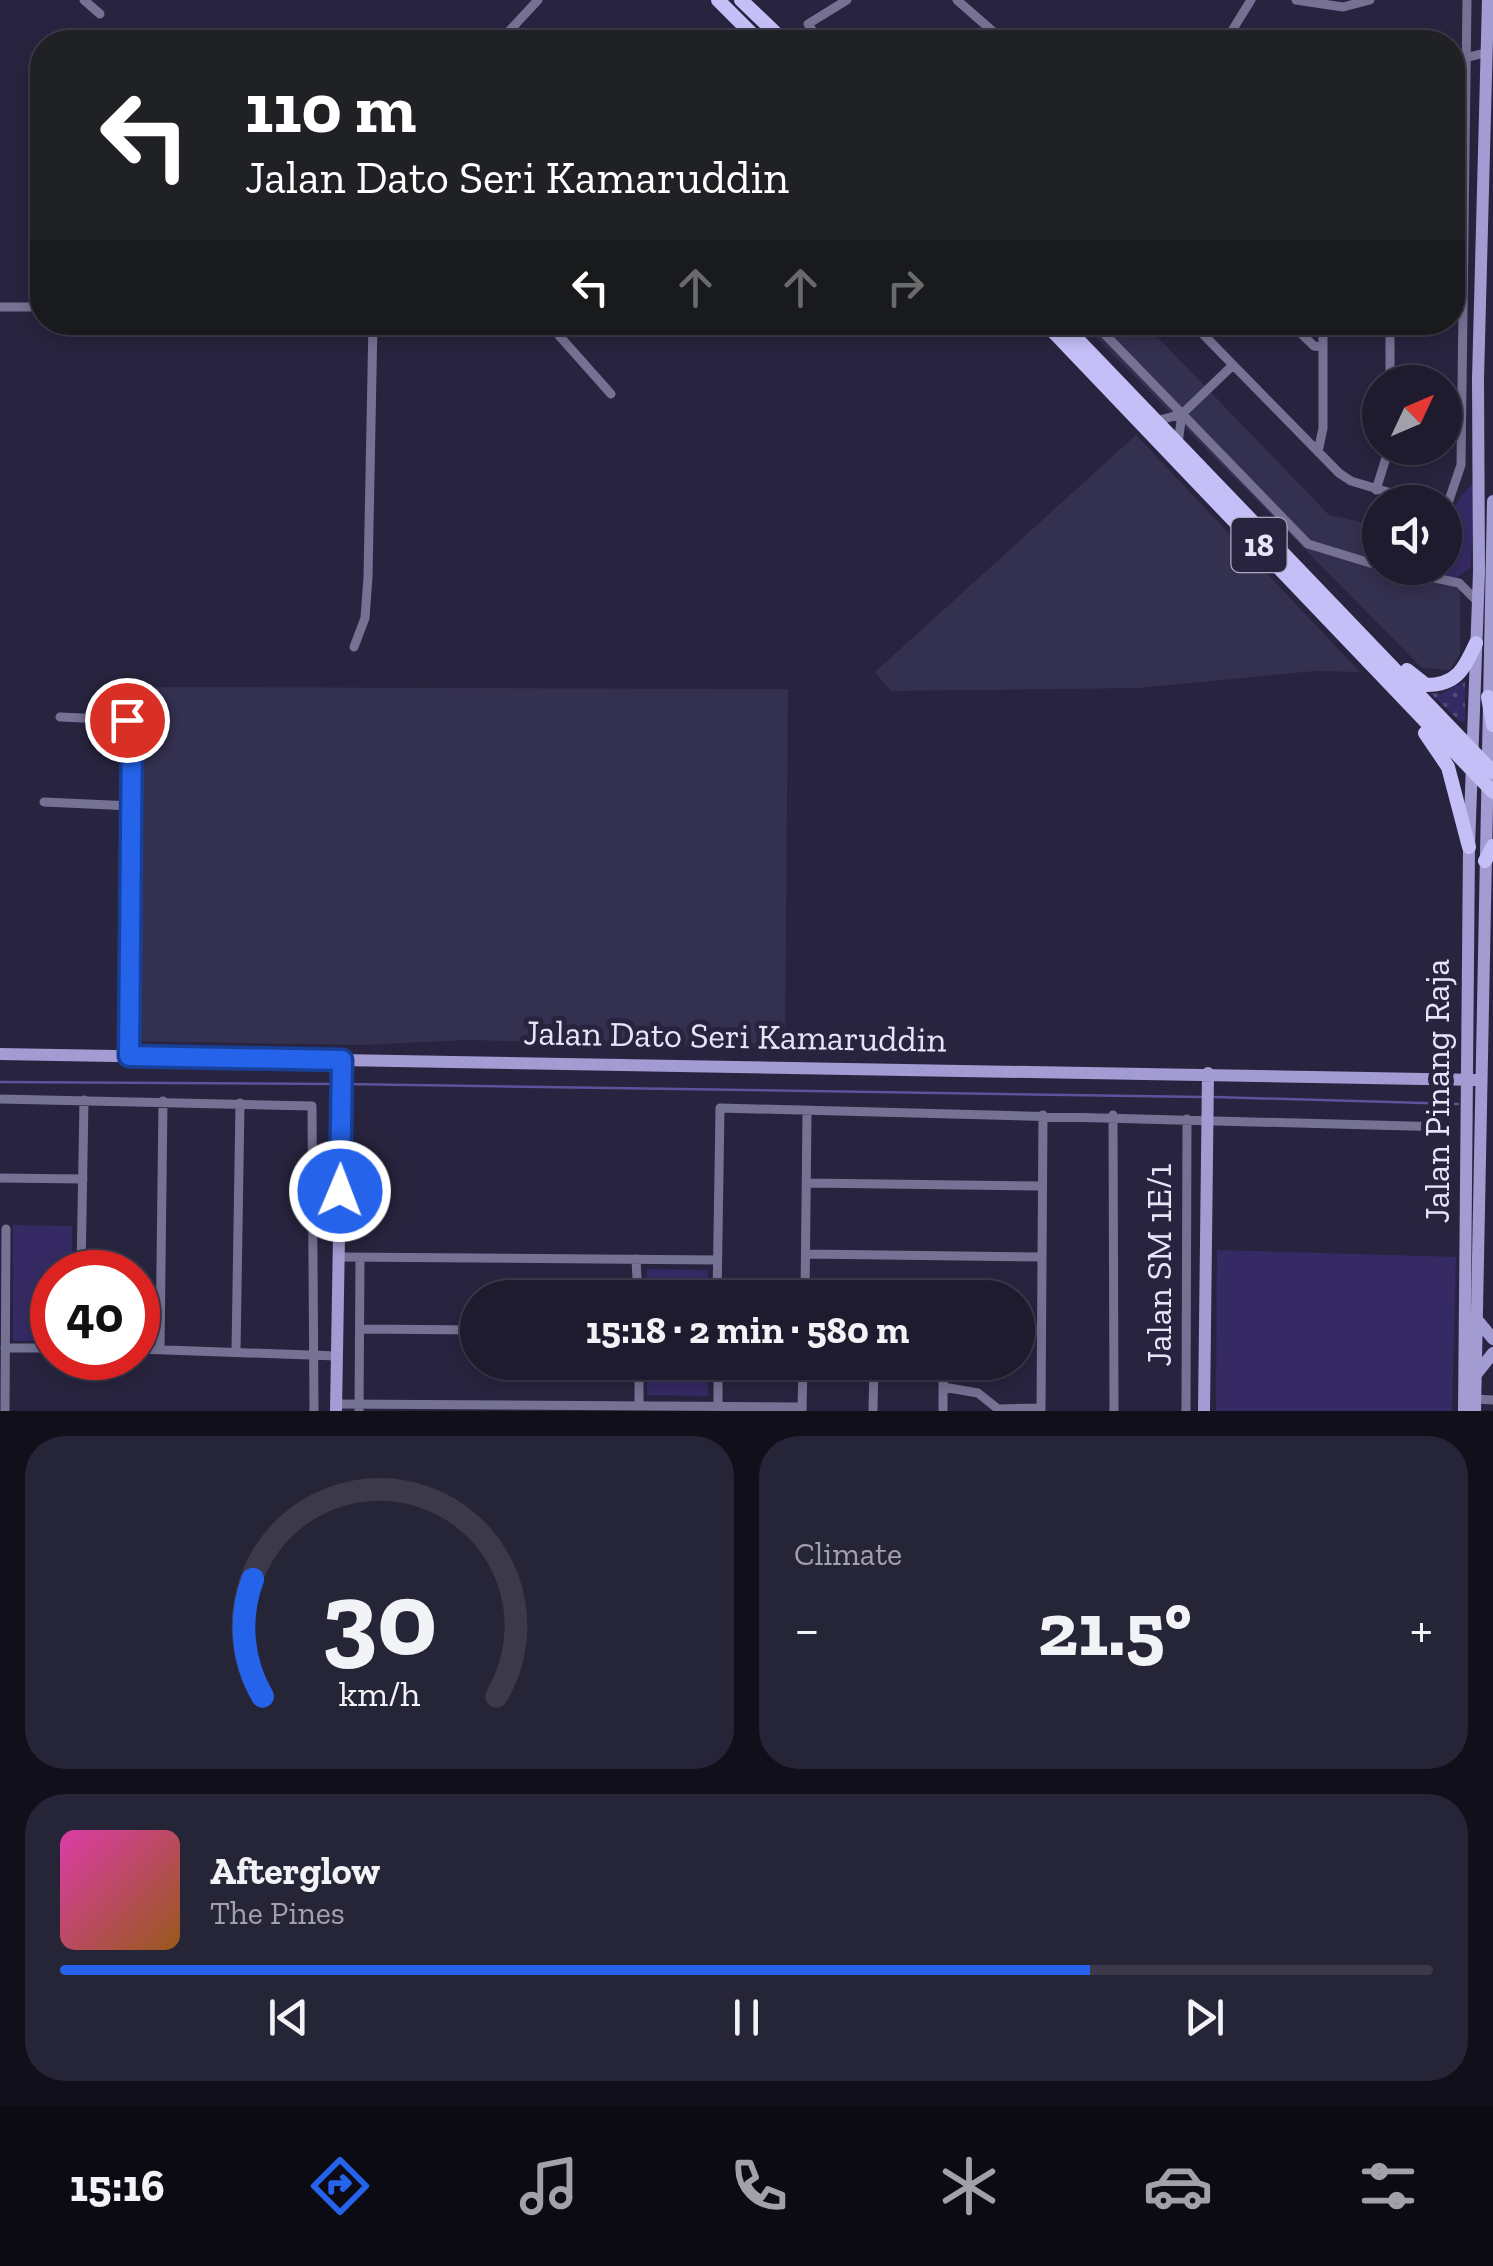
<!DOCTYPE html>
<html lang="en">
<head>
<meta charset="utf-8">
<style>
	:root { --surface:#1e1b2f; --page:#262437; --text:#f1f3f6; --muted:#a1a1aa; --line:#3c394b; --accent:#2563eb }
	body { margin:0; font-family:"Zilla Slab",serif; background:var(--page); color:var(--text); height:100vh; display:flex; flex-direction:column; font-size:38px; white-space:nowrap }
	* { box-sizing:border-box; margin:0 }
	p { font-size:32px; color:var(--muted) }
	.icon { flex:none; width:55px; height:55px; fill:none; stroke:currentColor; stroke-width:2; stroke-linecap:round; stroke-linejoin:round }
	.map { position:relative; height:1411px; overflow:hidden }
	.sheet { display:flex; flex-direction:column; gap:25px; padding:25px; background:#100f1a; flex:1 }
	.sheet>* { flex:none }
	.top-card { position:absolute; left:30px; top:30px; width:1435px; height:305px; border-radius:40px; box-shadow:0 5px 15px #0003,0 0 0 2px var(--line); background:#202124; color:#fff; overflow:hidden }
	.needle { width:65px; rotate:46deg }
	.controls { position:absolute; left:1362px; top:365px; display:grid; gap:20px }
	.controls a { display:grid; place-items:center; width:100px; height:100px; border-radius:50%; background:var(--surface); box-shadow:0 5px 15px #0003,0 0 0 2px var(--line); font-size:50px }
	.speed { position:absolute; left:30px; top:1250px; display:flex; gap:20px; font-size:50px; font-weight:700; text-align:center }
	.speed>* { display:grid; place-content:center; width:130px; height:130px; border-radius:50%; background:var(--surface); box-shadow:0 5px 15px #0003,0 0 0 2px var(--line); line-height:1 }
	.speed .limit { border:15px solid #d22; background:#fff; color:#111 }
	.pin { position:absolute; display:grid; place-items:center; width:85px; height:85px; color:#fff; margin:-42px; border:5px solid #fff; border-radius:50%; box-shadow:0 2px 10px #0007 }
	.me { position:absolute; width:110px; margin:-55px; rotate:1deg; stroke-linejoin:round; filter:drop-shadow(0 0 8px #0008) }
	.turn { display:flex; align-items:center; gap:35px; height:210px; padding:0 50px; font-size:45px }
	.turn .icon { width:130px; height:130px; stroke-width:2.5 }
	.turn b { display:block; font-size:70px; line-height:85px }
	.lanes { display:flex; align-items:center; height:95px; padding:0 50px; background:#0003; justify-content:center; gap:50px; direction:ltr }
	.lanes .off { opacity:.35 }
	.big { font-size:75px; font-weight:700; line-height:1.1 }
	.sheet .card { flex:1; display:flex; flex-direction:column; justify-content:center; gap:15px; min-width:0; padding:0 35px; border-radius:40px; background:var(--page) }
	.sheet .dial { align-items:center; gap:0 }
	.dial svg { height:260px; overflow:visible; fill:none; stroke:var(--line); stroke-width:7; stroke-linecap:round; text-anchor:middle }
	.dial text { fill:var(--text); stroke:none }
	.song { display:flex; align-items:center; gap:30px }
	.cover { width:120px; height:120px; border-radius:15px; background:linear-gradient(135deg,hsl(320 70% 55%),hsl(30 70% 35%)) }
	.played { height:10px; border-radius:5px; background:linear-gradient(90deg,var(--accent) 75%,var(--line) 75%) }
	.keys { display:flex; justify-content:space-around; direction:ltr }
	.heat { display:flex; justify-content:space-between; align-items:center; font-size:55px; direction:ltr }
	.sheet .tiles { flex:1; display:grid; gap:25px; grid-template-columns:1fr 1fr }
	.card:last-child { grid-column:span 2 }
	.trip { position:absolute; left:460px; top:1280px; width:575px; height:100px; border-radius:50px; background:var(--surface); box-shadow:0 5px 15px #0003,0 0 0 2px var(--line); font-weight:700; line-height:100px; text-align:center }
	.menu { display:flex; height:160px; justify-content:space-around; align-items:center; background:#0c0b13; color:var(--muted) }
	.menu .icon { width:70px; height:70px }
	.menu .selected { color:var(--accent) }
	.menu b { font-size:45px; color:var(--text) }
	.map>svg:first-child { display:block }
	.built { fill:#343050 }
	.grass { fill:url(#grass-dots) }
	.green { fill:#362a64 }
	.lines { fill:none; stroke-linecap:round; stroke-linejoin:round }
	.stream { stroke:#5f529c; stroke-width:2.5 }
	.street { stroke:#767294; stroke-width:9 }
	.secondary { stroke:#a39cd3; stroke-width:12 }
	.primary { stroke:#c5bff8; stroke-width:14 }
	.route-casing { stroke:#184099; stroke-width:25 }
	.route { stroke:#2563eb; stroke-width:18 }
	.labels { text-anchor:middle; stroke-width:10; stroke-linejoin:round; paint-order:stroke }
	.shield { fill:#28243f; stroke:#adaac0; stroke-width:2.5 }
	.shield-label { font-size:32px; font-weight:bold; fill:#e6e4f7 }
	.street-label { font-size:35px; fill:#e6e4f7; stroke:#28243f }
</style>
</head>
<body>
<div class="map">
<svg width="1493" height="1411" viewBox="0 0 1493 1411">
	<defs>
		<pattern id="grass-dots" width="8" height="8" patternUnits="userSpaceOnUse" patternTransform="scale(2.5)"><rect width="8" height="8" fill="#362a64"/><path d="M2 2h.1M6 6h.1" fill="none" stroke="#53497b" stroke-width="1.8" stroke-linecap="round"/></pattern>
	</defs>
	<rect width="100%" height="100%" fill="#28243f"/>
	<path class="built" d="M 1082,323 L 1144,323 L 1329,515 L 1380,526 L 1380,568 L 1424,568 L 1460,580 L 1460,654 L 1450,670 L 1422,668 Z
		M 1136,435 L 1360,672 L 1315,671 L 1138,688 L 891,691 L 875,672 Z
		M 138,687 L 788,689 L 785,1048 L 467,1040 L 361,1045 L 132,1041 Z"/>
	<path class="grass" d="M 1465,681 L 1465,721 L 1461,722 L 1430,693 L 1441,694 Z"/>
	<path class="green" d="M 1475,481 L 1471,567 L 1456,578 L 1433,573 L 1429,568 L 1445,568 C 1445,530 1447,508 1475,481 Z
		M 13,1225 L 72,1226 L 72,1272 L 52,1272 L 52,1341 L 13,1341 Z
		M 1217,1250 L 1456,1257 L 1452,1411 L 1216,1411 Z
		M 647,1269 L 708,1270 L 708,1297 L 647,1297 Z
		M 647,1363 L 708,1363 L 708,1396 L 647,1395 Z"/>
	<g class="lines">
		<path class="stream" d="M 0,1082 L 337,1084
			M 345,1084 L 1202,1097
			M 1215,1097 L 1458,1104"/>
		<path class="street" d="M 84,0 L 100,14
			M 957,0 L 1005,42
			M 1296,0 L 1343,7 L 1370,0
			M 499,42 L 538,0
			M 795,42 L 809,31
			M 820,42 L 808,24 L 847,0
			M 1225,42 L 1251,0
			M 1452,61 L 1485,53
			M 0,307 L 42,307
			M 547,322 L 611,394
			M 1093,322 L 1308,544 L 1380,566
			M 1191,322 L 1339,473 L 1351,481 L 1421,502
			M 1289,322 L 1314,346 L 1323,347
			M 1390,382 L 1390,322
			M 1156,421 L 1182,414 L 1233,365
			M 1178,443 L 1182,414
			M 1318,452 L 1323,428 L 1323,322
			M 1376,490 L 1389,448
			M 1445,512 L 1461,465 L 1467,0
			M 1387,568 L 1459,583 L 1477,601
			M 354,647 L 365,618 L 368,577 L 373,322
			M 60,717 L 127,720 L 132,725 L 129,1056
			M 44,802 L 132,806
			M 0,1099 L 312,1106 L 314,1411
			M 1113,1115 L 1114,1411
			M 0,1178 L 83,1179
			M 808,1183 L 1042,1186
			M 806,1254 L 1041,1257
			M 339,1257 L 717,1260
			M 636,1259 L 638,1298
			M 81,1272 L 84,1100
			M 717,1298 L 720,1108 L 1448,1127
			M 805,1298 L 807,1112
			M 360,1329 L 478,1330
			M 1018,1330 L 1039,1331
			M 5,1348 L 52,1348
			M 138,1349 L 337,1356
			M 160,1349 L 163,1101
			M 236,1351 L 240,1103
			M 639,1362 L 639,1406
			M 718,1362 L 718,1407
			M 943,1387 L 978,1393 L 998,1409 L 1041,1408
			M 1475,1399 L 1493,1400
			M 336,1404 L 802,1407
			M 5,1411 L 6,1229
			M 359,1411 L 360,1258
			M 802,1411 L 803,1362
			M 873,1411 L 874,1362
			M 943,1411 L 943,1362
			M 1041,1411 L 1043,1115
			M 1186,1411 L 1187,1119"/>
		<path class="secondary" d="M 0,1054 L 1480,1080
			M 1475,1317 L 1493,1339
			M 1474,1377 L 1493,1353
			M 336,1411 L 342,1060
			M 1204,1411 L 1208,1073
			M 1464,1411 L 1469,847 L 1479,572 L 1478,379 L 1488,0
			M 1475,1411 L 1493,501"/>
		<path class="primary" d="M 718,0 L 760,42
			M 741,0 L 785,42
			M 1044,322 L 1493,792
			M 1061,322 L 1493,772
			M 1407,670 L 1426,685 C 1457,685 1464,669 1476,643
			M 1488,697 L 1493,725
			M 1425,733 L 1448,767 L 1469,847
			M 1485,861 L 1493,846"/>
	</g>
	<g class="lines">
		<g class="route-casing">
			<path id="route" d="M 127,720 L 132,726 L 129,1056 L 342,1060 L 340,1191"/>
		</g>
		<use href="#route" class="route"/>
	</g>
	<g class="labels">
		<rect class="shield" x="1231.5" y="518" width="55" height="54" rx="8"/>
		<g class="shield-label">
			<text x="1259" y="556">18</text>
		</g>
		<g class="street-label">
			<text transform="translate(735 1036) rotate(1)" y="12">Jalan Dato Seri Kamaruddin</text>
			<text transform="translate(1437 1091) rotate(-90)" y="12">Jalan Pinang Raja</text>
			<text transform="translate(1159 1265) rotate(-90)" y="12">Jalan SM 1E/1</text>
		</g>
	</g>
</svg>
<div class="controls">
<a><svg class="needle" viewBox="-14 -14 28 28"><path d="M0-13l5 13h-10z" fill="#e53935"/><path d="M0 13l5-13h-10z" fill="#a1a1aa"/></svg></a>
<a><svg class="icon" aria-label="sound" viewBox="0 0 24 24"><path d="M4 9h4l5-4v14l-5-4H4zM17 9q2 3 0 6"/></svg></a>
</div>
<div class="speed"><div class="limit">40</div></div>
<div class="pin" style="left:127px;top:720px;background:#d93025"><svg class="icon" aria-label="arrive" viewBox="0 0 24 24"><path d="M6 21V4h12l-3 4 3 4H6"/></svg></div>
<svg class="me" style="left:340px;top:1191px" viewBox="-20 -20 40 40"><circle r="17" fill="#2563eb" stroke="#fff" stroke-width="3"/><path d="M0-11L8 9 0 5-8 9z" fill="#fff"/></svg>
<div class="trip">15:18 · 2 min · 580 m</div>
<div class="top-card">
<div class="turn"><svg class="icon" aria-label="left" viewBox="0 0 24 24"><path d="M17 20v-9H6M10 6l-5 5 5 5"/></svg><div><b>110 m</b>Jalan Dato Seri Kamaruddin</div></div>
<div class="lanes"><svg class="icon" aria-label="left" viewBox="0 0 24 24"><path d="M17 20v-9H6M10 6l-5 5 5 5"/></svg><svg class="icon off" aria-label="ahead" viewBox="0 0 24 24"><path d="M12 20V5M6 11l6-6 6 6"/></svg><svg class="icon off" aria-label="ahead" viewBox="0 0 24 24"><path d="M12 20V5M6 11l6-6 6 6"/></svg><svg class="icon off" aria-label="right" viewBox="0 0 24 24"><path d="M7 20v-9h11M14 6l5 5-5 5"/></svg></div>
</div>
</div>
<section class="sheet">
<div class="tiles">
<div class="card dial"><svg viewBox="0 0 100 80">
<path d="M14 69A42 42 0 1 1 86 69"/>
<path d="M14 69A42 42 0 0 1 11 33" stroke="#2563eb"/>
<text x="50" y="56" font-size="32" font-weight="700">30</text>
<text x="50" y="72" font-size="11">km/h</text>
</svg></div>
<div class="card"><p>Climate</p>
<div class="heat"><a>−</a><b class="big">21.5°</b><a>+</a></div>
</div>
<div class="card">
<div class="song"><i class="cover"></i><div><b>Afterglow</b><p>The Pines</p></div></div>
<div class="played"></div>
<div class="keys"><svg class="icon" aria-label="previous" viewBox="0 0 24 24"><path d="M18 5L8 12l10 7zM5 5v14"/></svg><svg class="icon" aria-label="pause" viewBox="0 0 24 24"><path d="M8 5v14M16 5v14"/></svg><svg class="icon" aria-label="next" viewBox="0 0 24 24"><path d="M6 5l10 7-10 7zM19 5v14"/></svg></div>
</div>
</div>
</section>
<nav class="menu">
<b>15:16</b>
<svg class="icon selected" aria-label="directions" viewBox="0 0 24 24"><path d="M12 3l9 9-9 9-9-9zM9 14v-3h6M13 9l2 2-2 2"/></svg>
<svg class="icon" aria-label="music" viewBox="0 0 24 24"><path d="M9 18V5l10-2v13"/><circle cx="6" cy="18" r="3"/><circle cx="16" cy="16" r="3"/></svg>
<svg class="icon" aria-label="phone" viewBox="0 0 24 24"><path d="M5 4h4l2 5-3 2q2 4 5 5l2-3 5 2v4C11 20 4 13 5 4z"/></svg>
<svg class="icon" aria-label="climate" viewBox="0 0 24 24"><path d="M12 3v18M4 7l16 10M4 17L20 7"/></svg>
<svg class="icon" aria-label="car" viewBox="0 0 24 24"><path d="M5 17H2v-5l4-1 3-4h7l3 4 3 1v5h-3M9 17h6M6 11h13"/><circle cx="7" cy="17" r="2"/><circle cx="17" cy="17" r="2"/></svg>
<svg class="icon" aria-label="filters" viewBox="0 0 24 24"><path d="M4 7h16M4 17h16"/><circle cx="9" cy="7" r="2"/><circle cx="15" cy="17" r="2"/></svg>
</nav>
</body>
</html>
